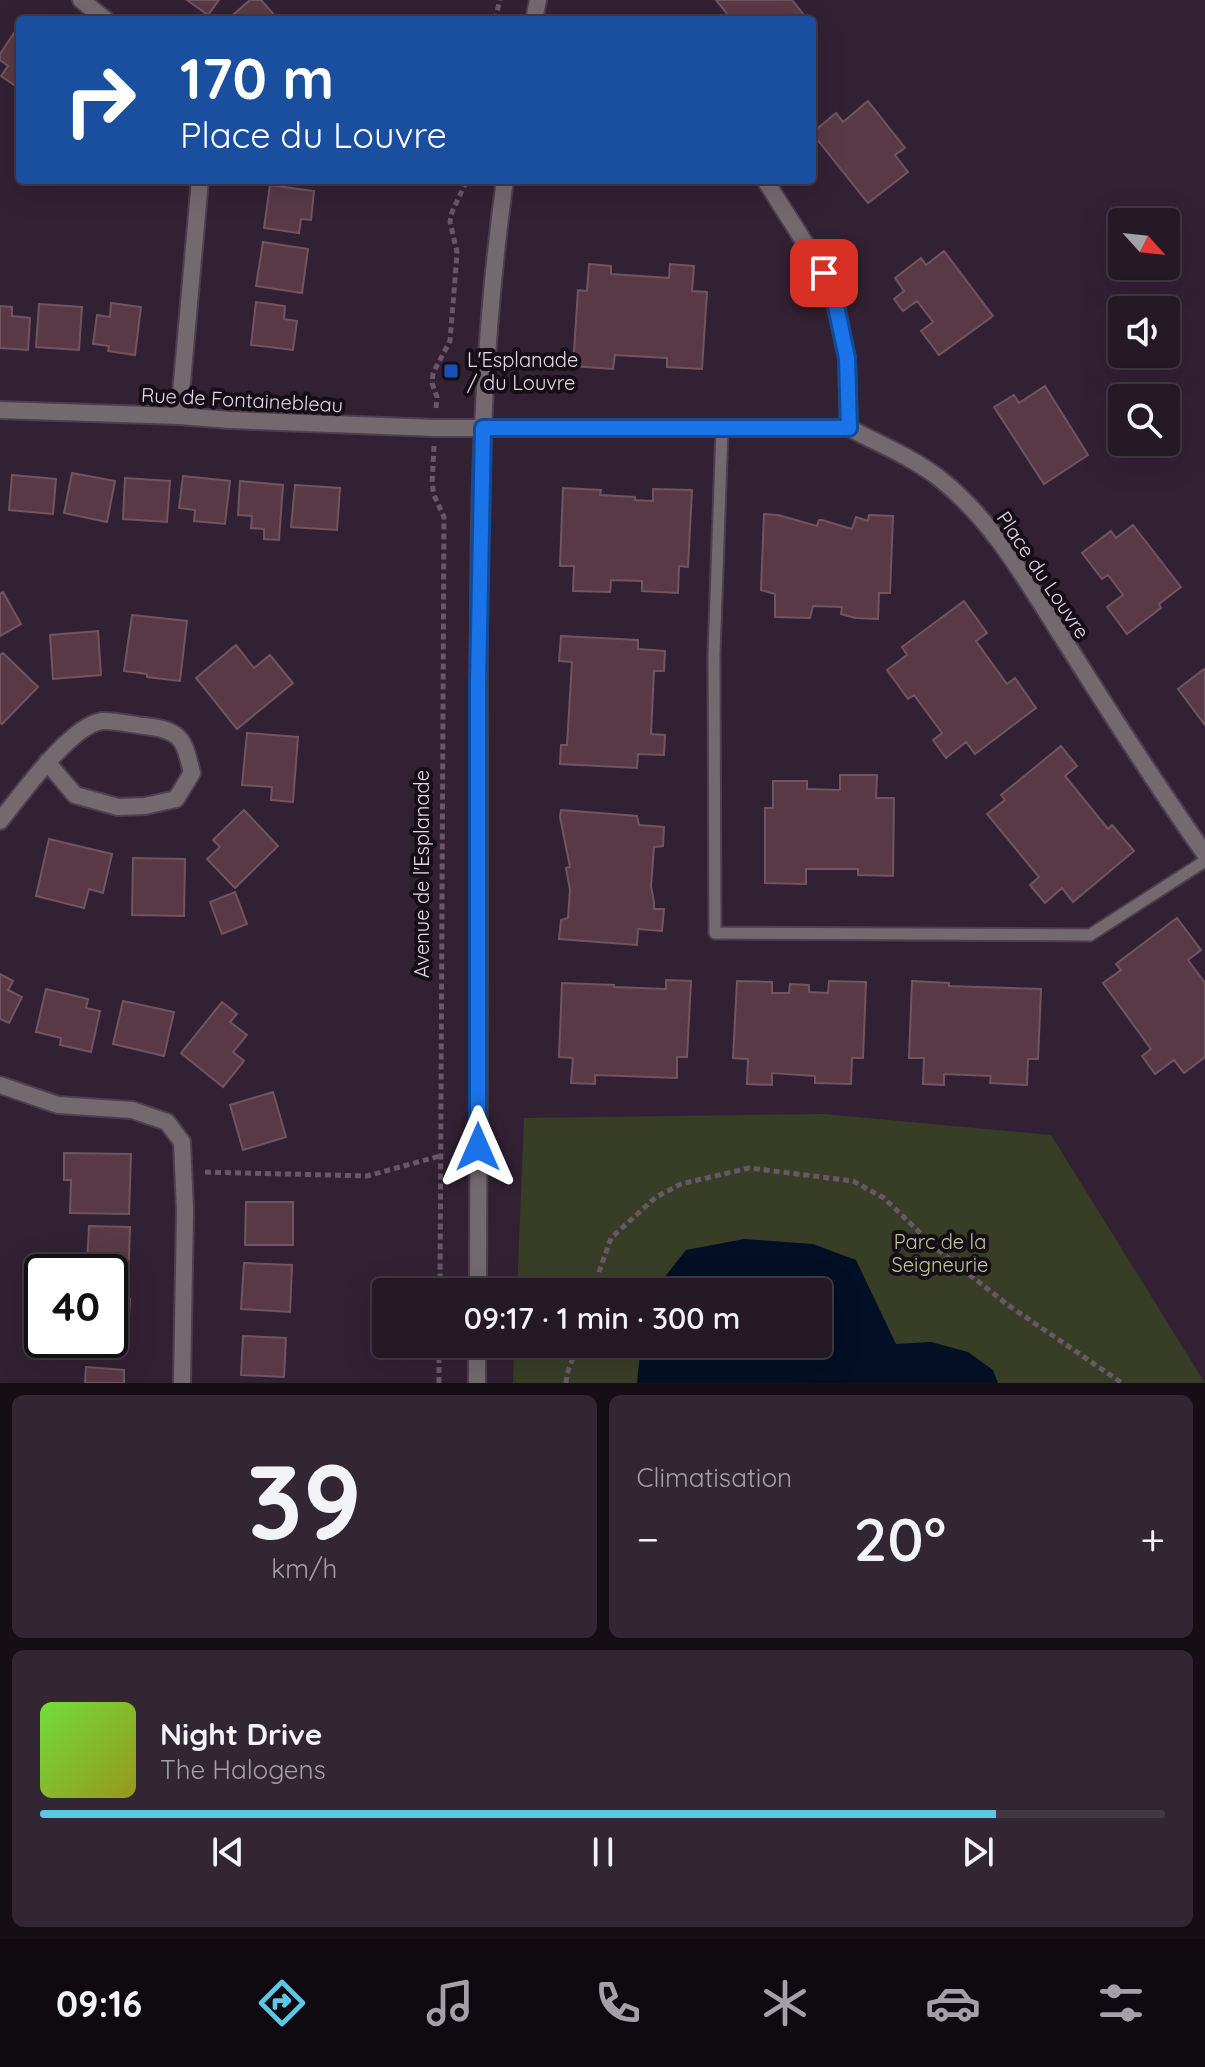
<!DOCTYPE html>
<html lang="fr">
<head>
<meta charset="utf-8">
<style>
	:root { --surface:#261926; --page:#322632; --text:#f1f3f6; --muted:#a4a0a7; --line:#423843; --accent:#5bc8e7 }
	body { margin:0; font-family:Quicksand,sans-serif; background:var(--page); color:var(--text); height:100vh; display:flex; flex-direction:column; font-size:30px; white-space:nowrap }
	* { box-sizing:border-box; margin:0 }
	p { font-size:26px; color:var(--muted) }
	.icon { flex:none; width:44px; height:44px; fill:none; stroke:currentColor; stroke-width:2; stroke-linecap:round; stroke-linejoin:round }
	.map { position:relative; height:1383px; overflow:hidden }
	.details { display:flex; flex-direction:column; gap:12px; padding:12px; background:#150e15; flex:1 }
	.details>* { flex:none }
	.guide { position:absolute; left:16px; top:16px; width:800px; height:168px; border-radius:8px; box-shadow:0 8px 32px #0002,0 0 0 2px var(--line); background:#1a4fa0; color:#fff; overflow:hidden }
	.needle { width:52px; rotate:117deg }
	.tools { position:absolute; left:1108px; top:208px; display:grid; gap:16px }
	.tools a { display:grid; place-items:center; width:72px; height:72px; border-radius:8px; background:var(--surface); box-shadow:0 8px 32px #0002,0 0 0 2px var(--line); font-size:40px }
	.speed { position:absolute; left:24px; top:1254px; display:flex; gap:16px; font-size:40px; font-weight:700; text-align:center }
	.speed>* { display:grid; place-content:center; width:104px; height:104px; border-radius:50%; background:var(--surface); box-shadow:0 8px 32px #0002,0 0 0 2px var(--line); line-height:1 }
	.speed .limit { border:4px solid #111; border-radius:12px; background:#fff; color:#111 }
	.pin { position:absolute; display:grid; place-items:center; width:68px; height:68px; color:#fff; margin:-34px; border-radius:16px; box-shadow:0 4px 12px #0006 }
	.me { position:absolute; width:88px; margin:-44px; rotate:0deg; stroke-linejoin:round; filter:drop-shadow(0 0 6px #0008) }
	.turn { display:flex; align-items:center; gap:28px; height:168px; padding:0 32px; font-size:36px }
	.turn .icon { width:104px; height:104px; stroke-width:2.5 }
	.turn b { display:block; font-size:56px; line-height:68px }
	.big { font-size:60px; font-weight:600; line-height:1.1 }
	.details .card { flex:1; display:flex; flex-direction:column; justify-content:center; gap:12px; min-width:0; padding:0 28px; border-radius:12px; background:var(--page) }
	.details .dial { align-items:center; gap:0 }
	.dial b { font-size:104px; line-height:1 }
	.song { display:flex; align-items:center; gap:24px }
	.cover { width:96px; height:96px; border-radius:12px; background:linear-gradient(135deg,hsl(100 70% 55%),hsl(60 70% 35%)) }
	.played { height:8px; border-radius:4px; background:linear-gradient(90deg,var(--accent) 85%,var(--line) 85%) }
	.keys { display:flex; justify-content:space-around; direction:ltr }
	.heat { display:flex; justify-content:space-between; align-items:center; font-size:44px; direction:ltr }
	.details .tiles { flex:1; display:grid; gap:12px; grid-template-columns:1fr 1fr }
	.card:last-child { grid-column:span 2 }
	.trip { position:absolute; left:372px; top:1278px; width:460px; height:80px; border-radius:8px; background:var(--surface); box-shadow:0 8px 32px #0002,0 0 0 2px var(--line); font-weight:600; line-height:80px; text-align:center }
	.menu { display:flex; height:128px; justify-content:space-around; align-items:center; background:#0f0a0f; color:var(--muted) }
	.menu .icon { width:56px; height:56px }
	.menu .current { color:var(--accent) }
	.menu b { font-size:36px; color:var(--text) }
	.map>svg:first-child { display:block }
	.green { fill:#383e26 }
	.water { fill:#020f24 }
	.building { fill:#593946; stroke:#705560; stroke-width:2 }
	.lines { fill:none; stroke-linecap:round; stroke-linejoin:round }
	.service-casing { stroke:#4e3e4f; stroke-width:15 }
	.minor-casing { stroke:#4e3e4f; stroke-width:20 }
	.tertiary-casing { stroke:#4e3e4f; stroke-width:20 }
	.path { stroke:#675868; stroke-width:5; stroke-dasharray:6 4; stroke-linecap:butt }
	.service { stroke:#756970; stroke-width:11 }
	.minor { stroke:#756970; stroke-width:16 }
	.tertiary { stroke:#756970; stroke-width:16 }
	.route-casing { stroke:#114b97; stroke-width:20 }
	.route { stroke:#1a73e8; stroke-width:14 }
	.transit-dot { fill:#1a4fb4; stroke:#160e16; stroke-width:3 }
	.labels { text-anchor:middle; stroke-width:8; stroke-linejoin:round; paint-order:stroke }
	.poi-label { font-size:20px; fill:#e3d8e3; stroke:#160e16; text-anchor:start }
	.street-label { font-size:20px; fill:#e3d8e3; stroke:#160e16 }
	.park-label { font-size:20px; fill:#bccb90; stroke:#160e16 }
</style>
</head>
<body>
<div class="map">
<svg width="1205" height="1383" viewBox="0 0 1205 1383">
	<rect width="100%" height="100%" fill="#322133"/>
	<path class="green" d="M 824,1114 L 1051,1135 L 1205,1383 L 513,1383 L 514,1344 L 818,1344 L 818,1292 L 517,1292 L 524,1118 Z"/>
	<path class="water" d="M 744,1239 L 813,1244 L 856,1260 L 896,1344 L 931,1342 L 968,1352 L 993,1370 L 998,1383 L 637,1383 L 641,1344 L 818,1344 L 818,1292 L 653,1292 L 686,1250 Z"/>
	<path class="building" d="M 187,0 L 219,0 L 208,15 Z
		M 250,0 L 261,0 L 277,18 L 274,20 L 227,20 Z
		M 716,0 L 792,0 L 808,20 L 732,20 Z
		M 16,30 L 20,33 L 20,89 L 1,76 L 8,66 L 0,60 L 0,54 Z
		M 868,101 L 905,148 L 895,155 L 908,172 L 868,203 L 812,133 L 836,113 L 843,122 Z
		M 270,185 L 314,191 L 311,220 L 301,219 L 299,233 L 264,228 Z
		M 263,242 L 308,249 L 302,293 L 256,286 Z
		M 944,251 L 993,316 L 939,355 L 921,331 L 933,322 L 917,301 L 903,311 L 894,299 L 904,291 L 895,278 L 921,258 L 926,265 Z
		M 589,264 L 611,266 L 611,274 L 669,278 L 670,264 L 694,266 L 692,291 L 707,292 L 702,369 L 667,367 L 667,358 L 615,355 L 613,369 L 573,366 L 578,290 L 587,291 Z
		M 256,302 L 285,306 L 284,319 L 297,321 L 293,350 L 251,345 Z
		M 111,303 L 141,307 L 135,355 L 108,351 L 109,346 L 93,344 L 97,315 L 110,317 Z
		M 39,304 L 82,307 L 79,350 L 36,347 Z
		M 0,306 L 12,307 L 12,316 L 30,318 L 28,350 L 0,348 Z
		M 1045,386 L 1088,455 L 1044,484 L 994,407 L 1014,395 L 1019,403 Z
		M 72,473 L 115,481 L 107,522 L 64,513 Z
		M 12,475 L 56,479 L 53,514 L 9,510 Z
		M 183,476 L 230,481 L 225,524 L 194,521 L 195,510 L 179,508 Z
		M 125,478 L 170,481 L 167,522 L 123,519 Z
		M 240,481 L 283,485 L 279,540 L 264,539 L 264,529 L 251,528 L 252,516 L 238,515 Z
		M 295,485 L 340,488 L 337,530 L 291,527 Z
		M 563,488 L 601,490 L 600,495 L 635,497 L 635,500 L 653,501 L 653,489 L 692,490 L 688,567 L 679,566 L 678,593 L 642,591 L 642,581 L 611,580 L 610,592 L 573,591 L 574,566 L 560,566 Z
		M 764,514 L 778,515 L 817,526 L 819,520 L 822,520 L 852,529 L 856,517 L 868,521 L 869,515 L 893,516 L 890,593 L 879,593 L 878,619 L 855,618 L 841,614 L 842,607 L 813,606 L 810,618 L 775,617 L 775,594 L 761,590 Z
		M 1133,525 L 1181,587 L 1159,604 L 1161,608 L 1127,634 L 1107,607 L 1123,595 L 1108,575 L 1102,579 L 1082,553 L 1111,531 L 1116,538 Z
		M 3,592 L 21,624 L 0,636 L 0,594 Z
		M 964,601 L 987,633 L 976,641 L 1007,684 L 1015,678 L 1036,708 L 975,754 L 966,742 L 946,758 L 933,740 L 942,733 L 914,695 L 908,699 L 887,670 L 907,655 L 902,647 Z
		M 132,615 L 187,621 L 180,681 L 147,677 L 147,674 L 124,671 Z
		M 98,631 L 101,675 L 53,679 L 50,635 Z
		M 561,636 L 638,640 L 638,649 L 665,651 L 664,671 L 654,671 L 651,734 L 665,735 L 664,755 L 638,754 L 637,768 L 560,764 L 561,745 L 567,745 L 572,662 L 559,661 Z
		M 236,645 L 254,668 L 270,655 L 293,683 L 237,729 L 196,678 Z
		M 3,653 L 38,687 L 2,724 L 0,722 L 0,655 Z
		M 1204,669 L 1205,671 L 1205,725 L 1178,689 Z
		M 247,733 L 298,737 L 293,802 L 271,800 L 272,787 L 242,785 Z
		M 1061,746 L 1077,766 L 1065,776 L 1108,829 L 1112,825 L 1134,851 L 1073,902 L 1062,888 L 1045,903 L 1030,885 L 1039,877 L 987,814 L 1005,800 L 1001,795 Z
		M 840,775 L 877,775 L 876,798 L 894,798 L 893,876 L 858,875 L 858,869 L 806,869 L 806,884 L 765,883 L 765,808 L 773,808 L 773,781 L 807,781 L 807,789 L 840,790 Z
		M 244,810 L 278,846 L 235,888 L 207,859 L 220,847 L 213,840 Z
		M 561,810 L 637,816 L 639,825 L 664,827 L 663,846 L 654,847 L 651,886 L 654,902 L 654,909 L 664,909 L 662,931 L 638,929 L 637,945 L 559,939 L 561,920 L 568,918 L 570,890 L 566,868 L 570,867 L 560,817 Z
		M 49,839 L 112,854 L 103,893 L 89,889 L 84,908 L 36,896 Z
		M 133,858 L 185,859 L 184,916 L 132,915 Z
		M 235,892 L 247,924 L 222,934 L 210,902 Z
		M 1177,918 L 1201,950 L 1188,960 L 1205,983 L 1205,1057 L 1184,1073 L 1174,1060 L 1155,1074 L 1142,1056 L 1151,1049 L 1103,983 L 1121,970 L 1116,964 Z
		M 0,974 L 13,981 L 8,990 L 22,997 L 9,1023 L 0,1019 Z
		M 666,980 L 691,981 L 687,1057 L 677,1057 L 677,1078 L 595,1075 L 595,1084 L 571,1083 L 573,1058 L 559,1057 L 562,983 L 614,985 L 614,987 L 666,989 Z
		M 737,981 L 772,982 L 772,993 L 789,993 L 790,984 L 809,985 L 809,992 L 828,993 L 829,981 L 866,982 L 863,1058 L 852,1058 L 851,1084 L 815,1083 L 815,1076 L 772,1073 L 772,1085 L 747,1084 L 748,1059 L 733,1058 Z
		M 912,981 L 949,983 L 949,986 L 1041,989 L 1038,1059 L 1028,1059 L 1027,1085 L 990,1083 L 991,1076 L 944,1074 L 944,1085 L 923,1084 L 924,1058 L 909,1058 Z
		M 46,989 L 88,999 L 86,1008 L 100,1011 L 91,1052 L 60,1045 L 61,1038 L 36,1032 Z
		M 123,1001 L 174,1012 L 164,1056 L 113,1044 Z
		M 222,1002 L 237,1014 L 230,1022 L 247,1035 L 233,1052 L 244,1061 L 223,1087 L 181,1053 Z
		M 273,1092 L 286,1137 L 243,1150 L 230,1105 Z
		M 64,1153 L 131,1154 L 129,1214 L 70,1213 L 71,1180 L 64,1180 Z
		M 246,1202 L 293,1202 L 293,1245 L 245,1245 Z
		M 89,1226 L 130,1227 L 128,1284 L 110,1283 L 110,1272 L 98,1272 L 98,1266 L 87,1266 Z
		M 244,1263 L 292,1265 L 290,1312 L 241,1309 Z
		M 110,1298 L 130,1299 L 127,1351 L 82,1348 L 83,1340 L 110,1340 Z
		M 243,1336 L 286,1338 L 284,1377 L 241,1375 Z
		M 86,1367 L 124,1370 L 124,1383 L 85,1383 Z"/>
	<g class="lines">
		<g class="service-casing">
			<path id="service" d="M 722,429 L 714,654 L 715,933 L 1090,935 L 1205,861"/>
		</g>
		<g class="minor-casing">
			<path id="minor" d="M 81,0 L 106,20
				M 765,180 L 824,273 L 834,297 L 847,358 L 849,428
				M 0,410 L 179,416 L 230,420 L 435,428 L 849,428 C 879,444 912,457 939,478 C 995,522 1030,587 1068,646 C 1112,716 1157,786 1205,854
				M 179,416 L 200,180
				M 0,821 C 20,796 71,725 102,721 C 114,720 133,725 145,726 C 182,730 184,740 192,773 L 176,799 L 145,806 L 118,807 L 75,795 L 47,762
				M 0,1085 L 58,1105 L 132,1110 L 167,1122 L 182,1142 L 185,1210 L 182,1383"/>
		</g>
		<g class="tertiary-casing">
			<path id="tertiary" d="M 534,20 L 538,0
				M 478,1292 C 479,1113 479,933 479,754 C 478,562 478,370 505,180
				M 477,1383 L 477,1344"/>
		</g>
		<path class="path" d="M 495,20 L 500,0
			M 436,408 L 437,397 L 432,383 L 433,373 L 450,341 L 456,267 L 457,252 L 450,222 L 452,212 L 467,180
			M 434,446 L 432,484 L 434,495 L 444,517 L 440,1292
			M 205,1172 L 367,1176 L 440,1156
			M 596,1292 L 599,1272 L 611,1238 L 656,1197 L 681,1184 L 749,1168 L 853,1181 L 884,1198 L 937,1249 L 1008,1305 L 1122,1383
			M 439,1383 L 439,1344
			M 566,1383 L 567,1374 L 578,1344"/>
		<use href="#service" class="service"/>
		<use href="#minor" class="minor"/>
		<use href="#tertiary" class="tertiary"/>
	</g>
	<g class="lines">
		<g class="route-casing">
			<path id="route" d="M 478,1147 L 478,683 L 483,428 L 849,428 L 847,358 L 834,297 L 824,273"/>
		</g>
		<use href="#route" class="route"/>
	</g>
	<rect class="transit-dot" x="443" y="363" width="16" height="16" rx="4"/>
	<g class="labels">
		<g class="poi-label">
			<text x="467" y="367">L'Esplanade<tspan x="467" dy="23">/ du Louvre</tspan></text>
		</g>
		<g class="street-label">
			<text transform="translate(242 400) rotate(3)" y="7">Rue de Fontainebleau</text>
			<text transform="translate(1043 575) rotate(56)" y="7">Place du Louvre</text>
			<text transform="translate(422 874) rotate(-90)" y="7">Avenue de l'Esplanade</text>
		</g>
		<g class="park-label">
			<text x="940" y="1249">Parc de la<tspan x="940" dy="23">Seigneurie</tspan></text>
		</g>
	</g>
</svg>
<div class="tools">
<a><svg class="needle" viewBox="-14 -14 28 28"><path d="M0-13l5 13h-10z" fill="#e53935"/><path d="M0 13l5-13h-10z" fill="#a4a0a7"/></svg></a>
<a><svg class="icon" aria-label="sound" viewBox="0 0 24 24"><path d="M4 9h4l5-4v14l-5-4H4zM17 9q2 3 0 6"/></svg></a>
<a><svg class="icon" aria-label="search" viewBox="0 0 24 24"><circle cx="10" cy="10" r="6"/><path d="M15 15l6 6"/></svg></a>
</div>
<div class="speed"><div class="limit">40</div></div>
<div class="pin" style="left:824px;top:273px;background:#d93025"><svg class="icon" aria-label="arrive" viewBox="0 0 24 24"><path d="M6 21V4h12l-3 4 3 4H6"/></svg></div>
<svg class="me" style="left:478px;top:1147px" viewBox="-20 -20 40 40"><path d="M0-17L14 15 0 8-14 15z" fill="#1a73e8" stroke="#fff" stroke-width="4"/></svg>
<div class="trip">09:17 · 1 min · 300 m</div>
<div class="guide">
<div class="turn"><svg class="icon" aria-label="right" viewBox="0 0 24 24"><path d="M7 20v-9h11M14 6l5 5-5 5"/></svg><div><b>170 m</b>Place du Louvre</div></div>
</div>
</div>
<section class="details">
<div class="tiles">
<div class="card dial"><b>39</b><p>km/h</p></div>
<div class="card"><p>Climatisation</p>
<div class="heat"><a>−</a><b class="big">20°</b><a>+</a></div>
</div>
<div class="card">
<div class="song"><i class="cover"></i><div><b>Night Drive</b><p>The Halogens</p></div></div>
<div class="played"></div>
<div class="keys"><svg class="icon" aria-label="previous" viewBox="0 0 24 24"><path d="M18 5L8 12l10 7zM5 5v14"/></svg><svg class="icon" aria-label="pause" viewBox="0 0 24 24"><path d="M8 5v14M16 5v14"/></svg><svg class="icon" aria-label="next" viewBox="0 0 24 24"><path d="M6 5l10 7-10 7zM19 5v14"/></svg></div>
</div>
</div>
</section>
<nav class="menu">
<b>09:16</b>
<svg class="icon current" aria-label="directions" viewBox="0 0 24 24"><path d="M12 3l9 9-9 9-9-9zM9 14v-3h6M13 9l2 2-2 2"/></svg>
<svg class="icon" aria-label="music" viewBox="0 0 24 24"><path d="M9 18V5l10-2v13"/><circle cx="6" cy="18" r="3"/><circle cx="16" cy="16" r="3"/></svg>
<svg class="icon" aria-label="phone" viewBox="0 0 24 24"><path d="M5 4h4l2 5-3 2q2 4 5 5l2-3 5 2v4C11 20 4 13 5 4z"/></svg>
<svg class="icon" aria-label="climate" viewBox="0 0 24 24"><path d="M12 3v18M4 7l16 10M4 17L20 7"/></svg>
<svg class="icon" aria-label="car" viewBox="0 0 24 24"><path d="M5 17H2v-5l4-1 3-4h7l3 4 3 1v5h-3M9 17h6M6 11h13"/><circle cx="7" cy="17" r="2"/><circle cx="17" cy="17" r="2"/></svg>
<svg class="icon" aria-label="filters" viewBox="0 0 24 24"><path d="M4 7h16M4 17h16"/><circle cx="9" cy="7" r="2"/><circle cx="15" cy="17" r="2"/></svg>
</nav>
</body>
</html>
